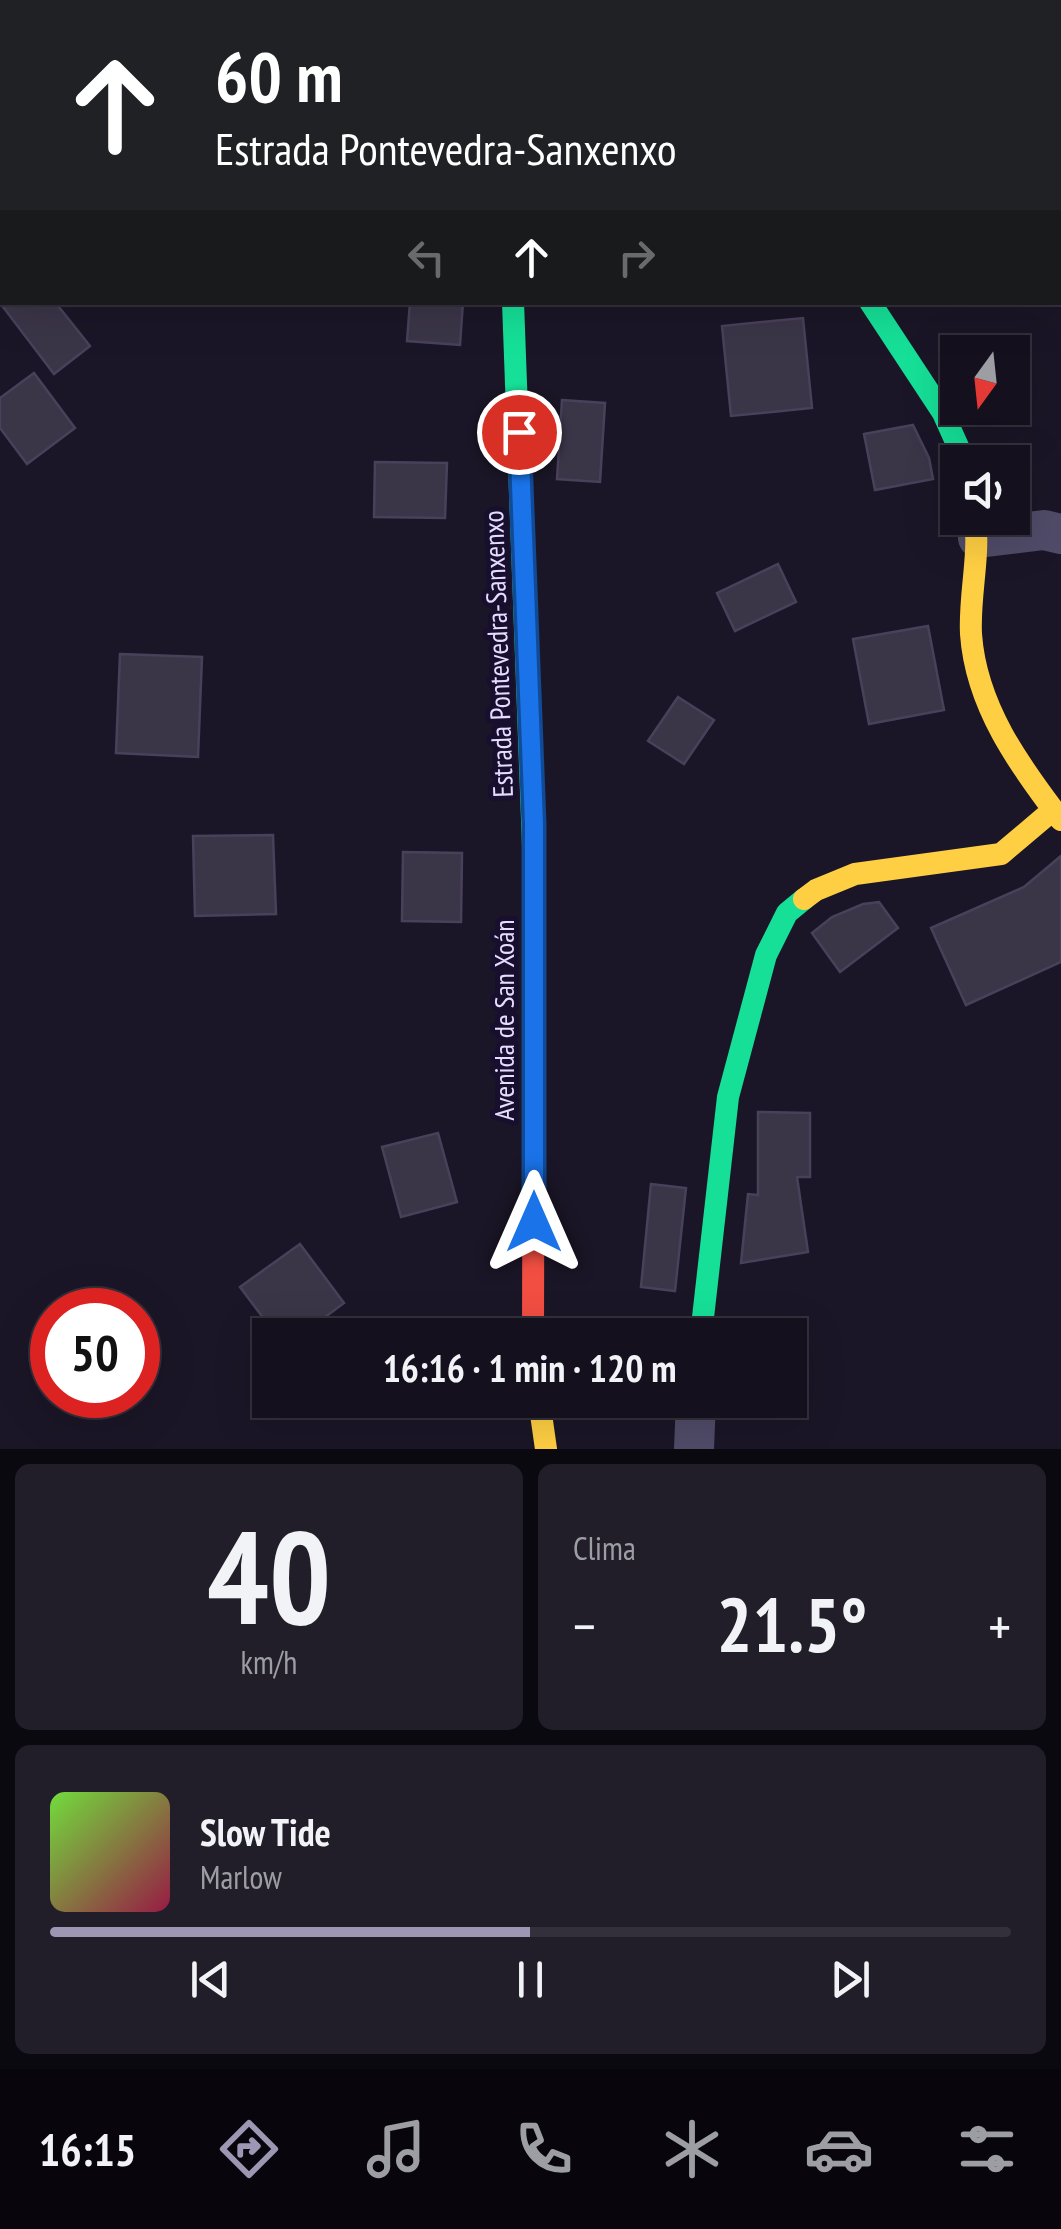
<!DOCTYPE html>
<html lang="es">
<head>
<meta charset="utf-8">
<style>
	:root { --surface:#14101d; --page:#211e2a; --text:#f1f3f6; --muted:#9d9da4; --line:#33303b; --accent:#9e97b3 }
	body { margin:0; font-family:"PT Sans Narrow",sans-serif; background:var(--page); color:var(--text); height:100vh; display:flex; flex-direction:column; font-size:38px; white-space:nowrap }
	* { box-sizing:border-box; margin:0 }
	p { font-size:32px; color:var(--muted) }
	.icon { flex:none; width:55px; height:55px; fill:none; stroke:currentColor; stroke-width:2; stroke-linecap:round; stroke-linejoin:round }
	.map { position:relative; height:1449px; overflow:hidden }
	.side { display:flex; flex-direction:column; gap:15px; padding:15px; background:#0b0910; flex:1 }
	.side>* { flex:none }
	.top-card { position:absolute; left:0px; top:0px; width:1062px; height:305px; box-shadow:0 10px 40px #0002,0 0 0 2px var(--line); background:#202124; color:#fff; overflow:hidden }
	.needle { width:65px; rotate:195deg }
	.tools { position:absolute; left:940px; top:335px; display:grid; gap:20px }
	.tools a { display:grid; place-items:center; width:90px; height:90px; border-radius:0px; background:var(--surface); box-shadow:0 10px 40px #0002,0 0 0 2px var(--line); font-size:50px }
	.speed { position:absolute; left:30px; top:1288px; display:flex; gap:20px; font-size:50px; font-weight:700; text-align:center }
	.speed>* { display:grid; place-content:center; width:130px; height:130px; border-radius:50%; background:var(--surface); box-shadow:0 10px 40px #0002,0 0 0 2px var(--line); line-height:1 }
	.speed .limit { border:15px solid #d22; background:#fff; color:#111 }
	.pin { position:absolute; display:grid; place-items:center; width:85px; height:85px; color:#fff; margin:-42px; border:5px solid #fff; border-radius:50%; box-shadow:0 2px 10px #0007 }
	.me { position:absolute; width:110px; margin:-55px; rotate:0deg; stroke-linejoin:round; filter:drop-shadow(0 0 8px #0008) }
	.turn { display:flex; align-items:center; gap:35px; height:210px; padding:0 50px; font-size:45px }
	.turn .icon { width:130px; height:130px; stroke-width:2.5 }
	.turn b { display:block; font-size:70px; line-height:85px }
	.lanes { display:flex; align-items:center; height:95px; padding:0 50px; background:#0003; justify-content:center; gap:50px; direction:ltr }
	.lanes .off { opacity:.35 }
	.big { font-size:75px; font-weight:600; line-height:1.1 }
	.side .card { flex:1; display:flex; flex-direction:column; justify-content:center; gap:15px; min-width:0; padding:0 35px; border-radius:15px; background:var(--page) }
	.side .dial { align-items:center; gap:0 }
	.dial b { font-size:130px; line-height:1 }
	.song { display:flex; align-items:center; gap:30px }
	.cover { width:120px; height:120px; border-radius:15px; background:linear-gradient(135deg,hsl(100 70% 55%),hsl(340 70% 35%)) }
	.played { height:10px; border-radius:5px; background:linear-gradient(90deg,var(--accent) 50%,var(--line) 50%) }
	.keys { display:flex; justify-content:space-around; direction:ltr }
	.heat { display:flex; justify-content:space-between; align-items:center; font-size:55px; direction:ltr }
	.side .tiles { flex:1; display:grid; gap:15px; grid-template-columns:1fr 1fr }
	.card:last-child { grid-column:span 2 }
	.trip { position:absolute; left:252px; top:1318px; width:555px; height:100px; border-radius:0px; background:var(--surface); box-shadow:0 10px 40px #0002,0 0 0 2px var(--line); font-weight:600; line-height:100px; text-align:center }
	.menu { display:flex; height:160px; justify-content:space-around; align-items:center; background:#08060c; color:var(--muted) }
	.menu .icon { width:70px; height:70px }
	.menu .selected { color:var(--accent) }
	.menu b { font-size:45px; color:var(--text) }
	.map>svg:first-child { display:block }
	.building { fill:#3b3548; stroke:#49415a; stroke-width:2.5 }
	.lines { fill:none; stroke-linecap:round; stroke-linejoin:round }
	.street { stroke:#504b68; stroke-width:40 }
	.fast { stroke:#16e098; stroke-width:22 }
	.slow { stroke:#ffcf43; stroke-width:22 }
	.jam { stroke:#f24e42; stroke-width:22 }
	.route-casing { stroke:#114b97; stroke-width:25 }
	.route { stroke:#1a73e8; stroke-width:18 }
	.labels { text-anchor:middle; stroke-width:10; stroke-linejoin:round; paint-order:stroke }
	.street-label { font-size:28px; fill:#e5ddff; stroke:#180f2e }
</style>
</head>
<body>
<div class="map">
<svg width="1061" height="1449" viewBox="0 0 1061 1449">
	<rect width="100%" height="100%" fill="#1b1627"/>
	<path class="building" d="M 2,302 L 55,302 L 90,346 L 54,374 L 0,303 Z
		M 410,302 L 463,302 L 460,345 L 407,341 Z
		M 803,318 L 812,408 L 731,416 L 722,326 Z
		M 34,373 L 75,428 L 27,464 L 0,428 L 0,398 Z
		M 562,400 L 605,403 L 600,482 L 557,479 Z
		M 913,425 L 929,458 L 933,479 L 875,490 L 864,434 Z
		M 375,462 L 447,463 L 445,518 L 374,517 Z
		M 778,564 L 796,602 L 735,631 L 717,593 Z
		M 928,626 L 944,710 L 869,724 L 853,639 Z
		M 120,654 L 202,657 L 198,757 L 116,753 Z
		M 678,697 L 714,720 L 684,764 L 648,741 Z
		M 273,835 L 276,914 L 195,916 L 193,836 Z
		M 403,852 L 462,853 L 461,922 L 402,921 Z
		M 1061,856 L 1061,962 L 966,1005 L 931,928 L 1024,887 Z
		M 879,902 L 898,928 L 840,972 L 812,933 L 832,917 L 863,904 Z
		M 758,1112 L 810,1113 L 810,1177 L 797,1177 L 808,1252 L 741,1263 L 748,1194 L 758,1195 Z
		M 438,1133 L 457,1202 L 401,1217 L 382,1147 Z
		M 651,1184 L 686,1188 L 675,1291 L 641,1287 Z
		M 300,1244 L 344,1303 L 301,1335 L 276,1335 L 240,1287 Z"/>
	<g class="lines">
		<path class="street" d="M 603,0 L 606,2
			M 806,0 L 806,2
			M 257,2 L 261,0
			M 0,200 L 2,195
			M 978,538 L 1044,530 L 1061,534
			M 694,1449 L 696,1400"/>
		<path class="fast" d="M 513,302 L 534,874
			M 870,302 L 943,413 L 965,462
			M 701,1335 L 728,1097 L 766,955 L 787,913 L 804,899"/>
		<path class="slow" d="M 466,0 L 466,2
			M 975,518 C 980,557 969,595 971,634 C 976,706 1019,765 1061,820
			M 804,899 L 816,890 L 855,874 L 1001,854 L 1053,810
			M 539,1400 L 546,1449"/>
		<path class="jam" d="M 533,1335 L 534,874"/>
	</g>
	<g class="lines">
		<g class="route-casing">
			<path id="route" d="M 519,432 L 534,824 L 534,1222"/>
		</g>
		<use href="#route" class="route"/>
	</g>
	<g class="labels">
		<g class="street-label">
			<text transform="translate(498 654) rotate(-92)" y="10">Estrada Pontevedra-Sanxenxo</text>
			<text transform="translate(504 1020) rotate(-90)" y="10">Avenida de San Xoán</text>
		</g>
	</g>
</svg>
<div class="tools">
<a><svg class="needle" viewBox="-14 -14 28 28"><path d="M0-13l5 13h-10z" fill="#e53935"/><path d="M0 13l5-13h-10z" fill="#9d9da4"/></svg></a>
<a><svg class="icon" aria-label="sound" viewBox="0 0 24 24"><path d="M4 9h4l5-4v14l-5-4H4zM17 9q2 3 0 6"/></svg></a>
</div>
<div class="speed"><div class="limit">50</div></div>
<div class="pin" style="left:519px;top:432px;background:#d93025"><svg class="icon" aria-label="arrive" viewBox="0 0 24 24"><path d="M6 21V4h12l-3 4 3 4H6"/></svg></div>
<svg class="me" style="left:534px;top:1222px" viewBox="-20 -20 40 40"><path d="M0-17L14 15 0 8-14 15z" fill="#1a73e8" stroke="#fff" stroke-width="4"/></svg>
<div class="trip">16:16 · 1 min · 120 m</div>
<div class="top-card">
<div class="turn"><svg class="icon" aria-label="ahead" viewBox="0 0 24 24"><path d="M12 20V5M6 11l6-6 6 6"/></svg><div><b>60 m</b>Estrada Pontevedra-Sanxenxo</div></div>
<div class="lanes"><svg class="icon off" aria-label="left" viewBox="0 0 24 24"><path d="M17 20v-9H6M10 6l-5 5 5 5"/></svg><svg class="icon" aria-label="ahead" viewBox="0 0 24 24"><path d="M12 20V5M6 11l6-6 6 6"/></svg><svg class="icon off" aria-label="right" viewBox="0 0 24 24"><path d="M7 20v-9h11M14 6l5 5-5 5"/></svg></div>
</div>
</div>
<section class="side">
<div class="tiles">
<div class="card dial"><b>40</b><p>km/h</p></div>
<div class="card"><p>Clima</p>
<div class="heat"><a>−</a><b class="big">21.5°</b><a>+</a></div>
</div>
<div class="card">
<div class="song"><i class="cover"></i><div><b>Slow Tide</b><p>Marlow</p></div></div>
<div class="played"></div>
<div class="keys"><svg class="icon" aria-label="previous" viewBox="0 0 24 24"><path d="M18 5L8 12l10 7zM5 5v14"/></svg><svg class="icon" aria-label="pause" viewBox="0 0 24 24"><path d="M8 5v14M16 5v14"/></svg><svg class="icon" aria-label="next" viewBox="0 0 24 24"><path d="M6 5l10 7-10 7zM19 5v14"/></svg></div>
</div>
</div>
</section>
<nav class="menu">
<b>16:15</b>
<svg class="icon selected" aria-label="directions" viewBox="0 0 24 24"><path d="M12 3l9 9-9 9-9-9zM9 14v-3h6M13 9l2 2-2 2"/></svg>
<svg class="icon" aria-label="music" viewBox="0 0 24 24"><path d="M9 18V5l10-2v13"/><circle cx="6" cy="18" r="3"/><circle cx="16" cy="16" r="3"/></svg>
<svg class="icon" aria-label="phone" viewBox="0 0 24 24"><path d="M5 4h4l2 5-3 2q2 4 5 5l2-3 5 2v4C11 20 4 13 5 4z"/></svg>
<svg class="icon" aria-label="climate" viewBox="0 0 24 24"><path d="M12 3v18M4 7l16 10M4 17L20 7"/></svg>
<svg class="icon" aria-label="car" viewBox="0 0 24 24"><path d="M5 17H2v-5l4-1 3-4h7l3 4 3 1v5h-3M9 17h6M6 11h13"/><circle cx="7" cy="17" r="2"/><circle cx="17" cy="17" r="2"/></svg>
<svg class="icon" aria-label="filters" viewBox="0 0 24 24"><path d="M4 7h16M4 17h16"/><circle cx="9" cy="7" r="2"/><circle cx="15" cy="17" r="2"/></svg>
</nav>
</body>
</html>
